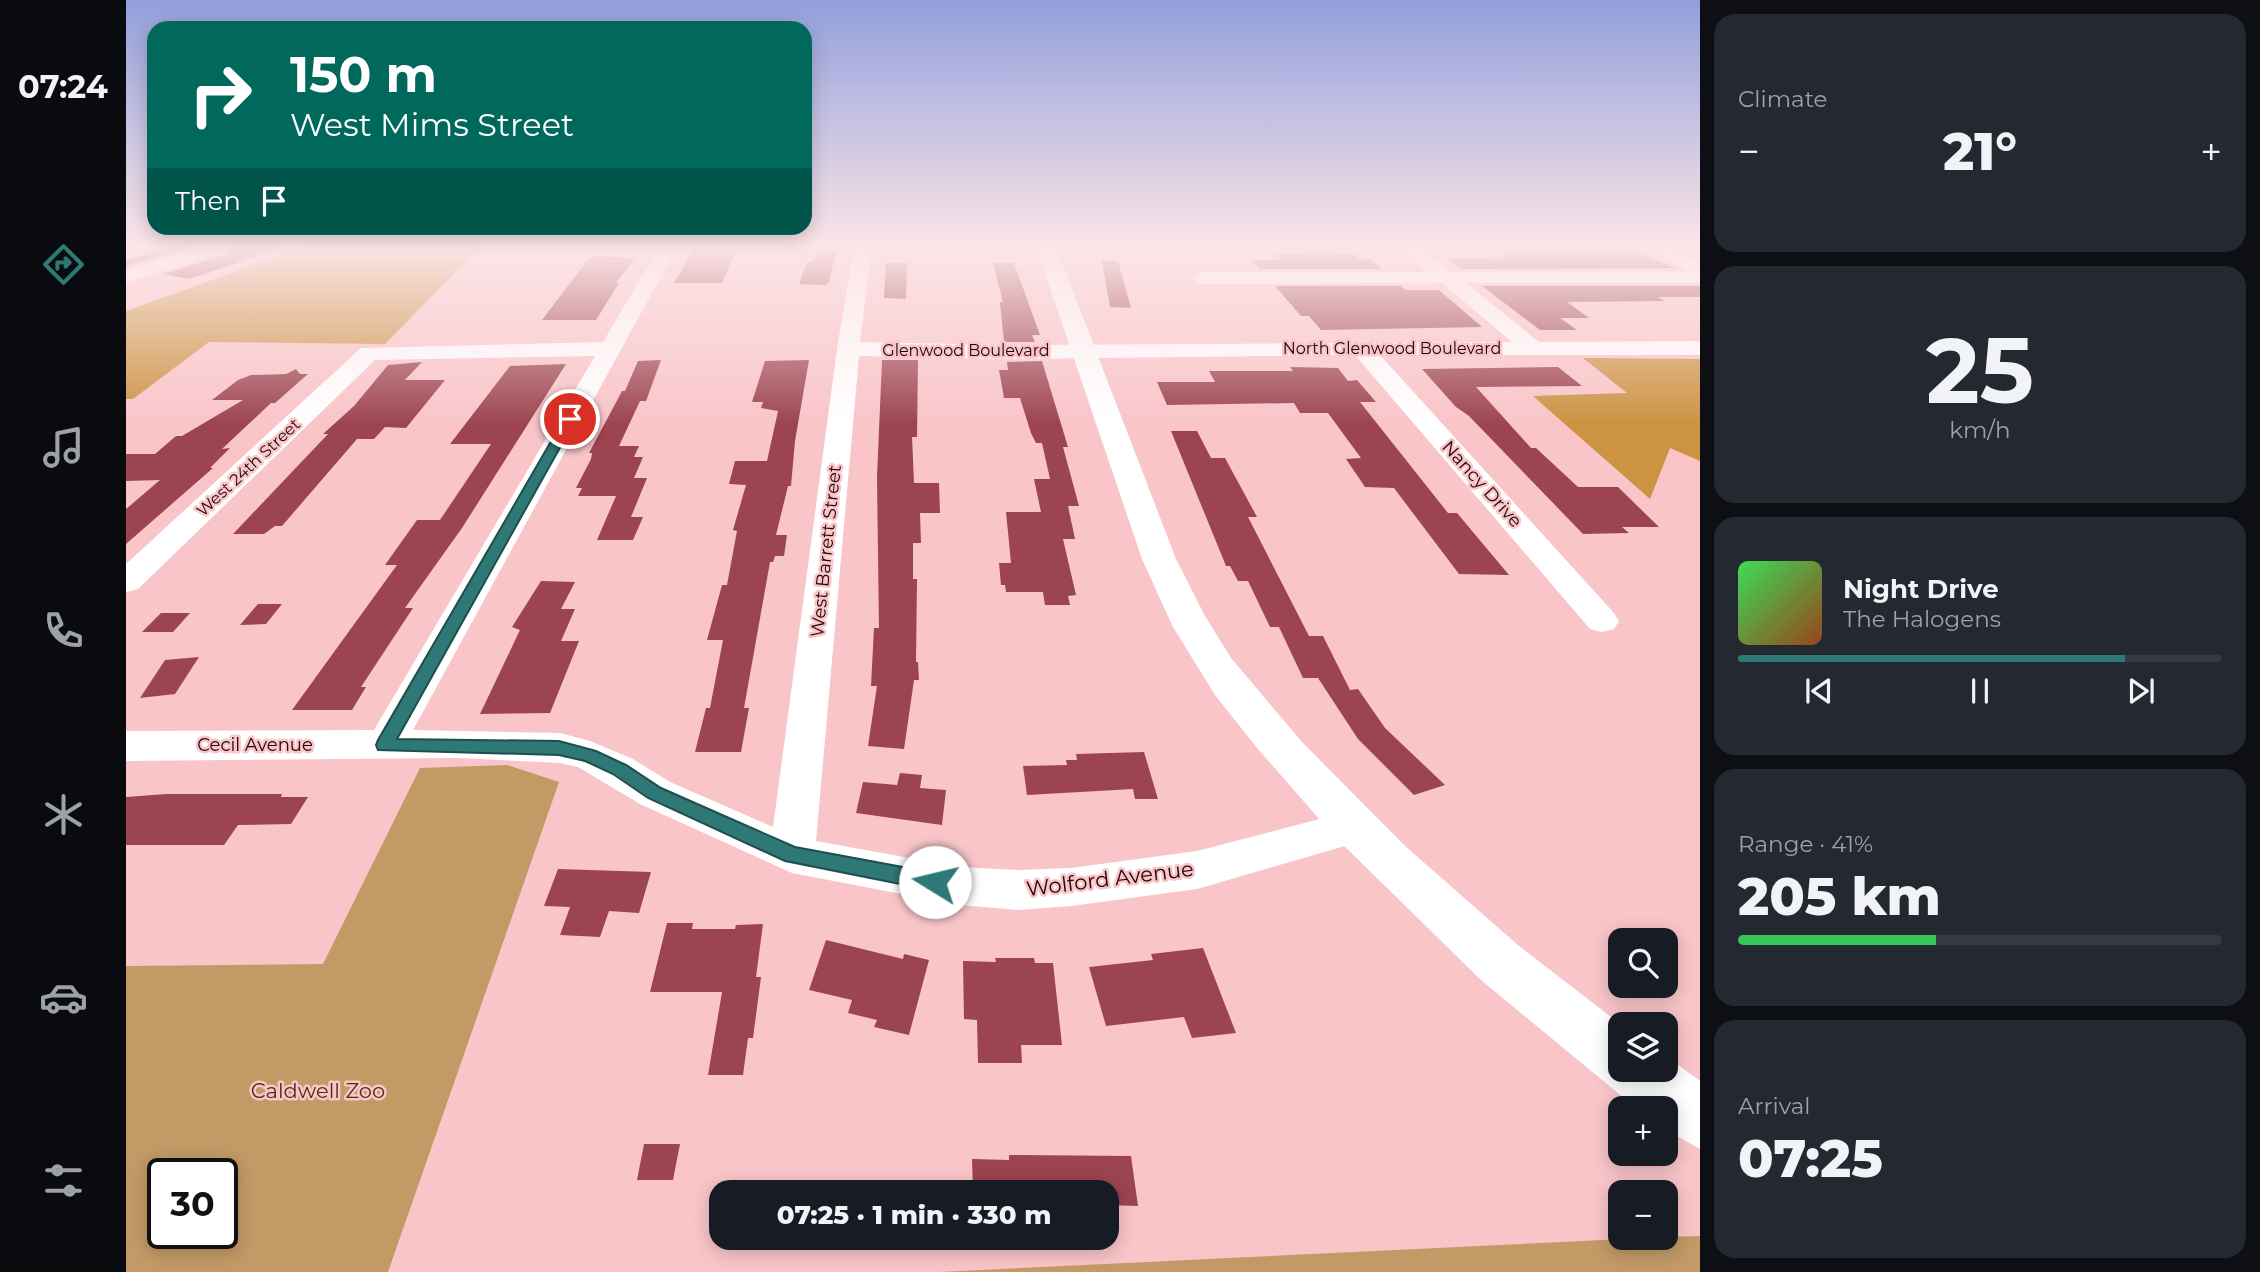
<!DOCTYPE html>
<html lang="en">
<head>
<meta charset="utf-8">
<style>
	:root { --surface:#171b24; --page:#242831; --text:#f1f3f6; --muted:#9ea1a6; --line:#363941; --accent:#2e7876 }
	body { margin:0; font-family:Montserrat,sans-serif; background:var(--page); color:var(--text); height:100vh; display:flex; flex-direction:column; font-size:26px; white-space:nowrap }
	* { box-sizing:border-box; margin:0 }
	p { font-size:23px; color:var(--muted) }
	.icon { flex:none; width:38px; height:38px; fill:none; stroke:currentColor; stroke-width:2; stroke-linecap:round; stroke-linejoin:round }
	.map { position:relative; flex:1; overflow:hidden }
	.panel { display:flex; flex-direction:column; gap:14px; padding:14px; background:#0d0f14; width:560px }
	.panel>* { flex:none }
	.guide { position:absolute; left:21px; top:21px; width:665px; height:214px; border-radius:21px; box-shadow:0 4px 18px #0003; background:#00695c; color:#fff; overflow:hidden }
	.fabs { position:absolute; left:1482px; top:928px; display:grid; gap:14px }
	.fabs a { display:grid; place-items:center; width:70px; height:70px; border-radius:14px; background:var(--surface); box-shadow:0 4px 18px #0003; font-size:35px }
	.speed { position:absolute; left:21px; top:1158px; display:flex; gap:14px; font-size:35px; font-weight:700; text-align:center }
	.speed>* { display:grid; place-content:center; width:91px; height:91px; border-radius:50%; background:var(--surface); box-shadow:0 4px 18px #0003; line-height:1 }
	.speed .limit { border:4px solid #111; border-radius:10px; background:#fff; color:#111 }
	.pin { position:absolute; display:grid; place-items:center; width:60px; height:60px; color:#fff; margin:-30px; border:4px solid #fff; border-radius:50%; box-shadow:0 2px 7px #0007 }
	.me { position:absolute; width:77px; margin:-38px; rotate:279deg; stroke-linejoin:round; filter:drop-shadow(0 0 5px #0008) }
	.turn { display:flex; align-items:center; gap:24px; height:147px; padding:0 28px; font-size:32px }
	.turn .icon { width:91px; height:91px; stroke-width:2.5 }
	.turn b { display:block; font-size:49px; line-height:60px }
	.then { display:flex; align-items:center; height:66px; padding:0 28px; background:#0003; gap:14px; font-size:26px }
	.big { font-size:52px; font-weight:800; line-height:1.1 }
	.panel .tile { flex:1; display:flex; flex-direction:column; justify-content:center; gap:10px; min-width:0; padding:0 24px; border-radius:21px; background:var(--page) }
	.panel .dial { align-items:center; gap:0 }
	.dial b { font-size:91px; line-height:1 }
	.song { display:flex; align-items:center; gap:21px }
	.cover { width:84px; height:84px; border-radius:10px; background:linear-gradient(135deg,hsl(130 70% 55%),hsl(20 70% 35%)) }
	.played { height:7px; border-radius:4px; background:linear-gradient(90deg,var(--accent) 80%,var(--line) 80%) }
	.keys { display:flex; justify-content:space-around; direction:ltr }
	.heat { display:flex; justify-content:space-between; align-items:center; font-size:38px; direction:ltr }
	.charge { height:10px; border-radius:5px; background:linear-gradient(90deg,#34c759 41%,var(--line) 0) }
	.trip { position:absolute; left:583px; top:1180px; width:410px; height:70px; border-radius:21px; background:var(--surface); box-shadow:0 4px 18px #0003; font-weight:800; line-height:70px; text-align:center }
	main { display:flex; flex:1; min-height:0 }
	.tab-bar { display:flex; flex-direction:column; width:126px; justify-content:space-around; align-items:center; background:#090b0e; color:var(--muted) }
	.tab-bar .icon { width:49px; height:49px }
	.tab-bar .active { color:var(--accent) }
	.tab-bar b { font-size:32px; color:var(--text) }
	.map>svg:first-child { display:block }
	.green { fill:#c29a66; fill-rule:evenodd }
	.forest { fill:#cb9342 }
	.building { fill:#9c4450 }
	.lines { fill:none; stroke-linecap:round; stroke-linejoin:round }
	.minor { fill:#fff; fill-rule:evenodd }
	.major { fill:#fff; fill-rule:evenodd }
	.route { fill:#2e7876; stroke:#1e4e4d; stroke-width:2 }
	.labels { text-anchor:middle; stroke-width:5; stroke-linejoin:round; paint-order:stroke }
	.far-street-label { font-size:16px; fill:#210509; stroke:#f9c5c9 }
	.street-label { font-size:18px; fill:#210509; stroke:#f9c5c9 }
	.near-street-label { font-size:21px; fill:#210509; stroke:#f9c5c9 }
	.near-park-label { font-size:21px; fill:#4a3210; stroke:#f9c5c9 }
</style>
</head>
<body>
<main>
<nav class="tab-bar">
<b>07:24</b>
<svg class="icon active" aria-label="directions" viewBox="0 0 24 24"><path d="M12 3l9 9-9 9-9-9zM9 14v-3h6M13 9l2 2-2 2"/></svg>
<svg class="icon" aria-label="music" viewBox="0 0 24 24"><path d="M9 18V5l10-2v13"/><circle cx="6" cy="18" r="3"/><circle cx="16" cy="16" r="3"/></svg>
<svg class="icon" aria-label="phone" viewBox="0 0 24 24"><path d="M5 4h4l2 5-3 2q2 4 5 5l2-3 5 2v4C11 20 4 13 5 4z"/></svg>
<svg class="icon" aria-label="climate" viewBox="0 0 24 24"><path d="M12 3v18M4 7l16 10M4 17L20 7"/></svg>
<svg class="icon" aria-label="car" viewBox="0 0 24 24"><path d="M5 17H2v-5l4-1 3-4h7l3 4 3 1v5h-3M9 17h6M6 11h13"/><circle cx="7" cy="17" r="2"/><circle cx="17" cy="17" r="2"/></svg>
<svg class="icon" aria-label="filters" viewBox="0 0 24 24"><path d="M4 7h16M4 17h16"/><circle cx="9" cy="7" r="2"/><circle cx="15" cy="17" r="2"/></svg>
</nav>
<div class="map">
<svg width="1574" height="1272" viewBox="0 0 1574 1272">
	<rect width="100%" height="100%" fill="#f9c5c9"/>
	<path class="green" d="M 381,765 L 433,782 L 262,1272 L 0,1272 L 0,966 L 197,964 L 294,768 ZM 37,1174 L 96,1174 L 96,1234 L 37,1234 Z
		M 1574,1236 L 1574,1272 L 813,1272 L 1540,1237 Z"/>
	<path class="forest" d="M 178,247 L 354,247 L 259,344 L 83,342 L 7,399 L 0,399 L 0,311 Z
		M 1457,358 L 1574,359 L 1574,461 L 1544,448 L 1524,499 L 1407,396 L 1501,393 Z"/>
	<path class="building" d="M 42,247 L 68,247 L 0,266 L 0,260 Z
		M 106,247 L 149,247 L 149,250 L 63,279 L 38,274 L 101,254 Z
		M 567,251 L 603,251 L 601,255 L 608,255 L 596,283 L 548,283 Z
		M 689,252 L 710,252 L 703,282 L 699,285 L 673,284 L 681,262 L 686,262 Z
		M 1381,252 L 1513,253 L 1549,268 L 1335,269 L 1321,258 L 1379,259 L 1374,254 L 1384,254 Z
		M 1195,253 L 1228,254 L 1233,259 L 1244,259 L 1256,269 L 1134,269 L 1126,260 L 1155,260 L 1149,254 Z
		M 468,256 L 509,258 L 490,283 L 493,283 L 470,320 L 416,320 L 460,262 Z
		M 976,261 L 992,261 L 1005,308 L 984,307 Z
		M 760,263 L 781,263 L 780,299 L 758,298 Z
		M 867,263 L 888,263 L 914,335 L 906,335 L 909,342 L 878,342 L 874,302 L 877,302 Z
		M 1149,286 L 1275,286 L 1280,290 L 1313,290 L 1356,327 L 1195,330 L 1183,316 L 1175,316 Z
		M 1356,286 L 1574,286 L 1574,297 L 1531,297 L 1539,301 L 1441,302 L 1463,318 L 1434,318 L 1451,330 L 1414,330 Z
		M 535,360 L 520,401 L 514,401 L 493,446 L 513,446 L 508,457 L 517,457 L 508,478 L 521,478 L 505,517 L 517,517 L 507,540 L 471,540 L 490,496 L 452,496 L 456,488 L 450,488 L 465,459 L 466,453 L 463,453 L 496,391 L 499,391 L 512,361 Z
		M 683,360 L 669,441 L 665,486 L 662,486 L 650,535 L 661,535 L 658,556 L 649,556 L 647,562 L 644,562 L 618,708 L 623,708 L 615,752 L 569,752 L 580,708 L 584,708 L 597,640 L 581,640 L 596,585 L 601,585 L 611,531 L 607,530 L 620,485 L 603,484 L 609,461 L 641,461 L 652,411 L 635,408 L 637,402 L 626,402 L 639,361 Z
		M 756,360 L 792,360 L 791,437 L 786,437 L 788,483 L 813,483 L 814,513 L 794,513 L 795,543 L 787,543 L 787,579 L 791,579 L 790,662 L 792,662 L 793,680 L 788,680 L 778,749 L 742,746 L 751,686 L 745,686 L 748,628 L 753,628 L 751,477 Z
		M 916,361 L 942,447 L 937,447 L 953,506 L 942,506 L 949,539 L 937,539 L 950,595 L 942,596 L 944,605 L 919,605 L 917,592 L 880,592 L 879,585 L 875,585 L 873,563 L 885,563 L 880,512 L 915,512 L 908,479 L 924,479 L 916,443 L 910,443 L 905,433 L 894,398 L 878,398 L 873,370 L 882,370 L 881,362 Z
		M 296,362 L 279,380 L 319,380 L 280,428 L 259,427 L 248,439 L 231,439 L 156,526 L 149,526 L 138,534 L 107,534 L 202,434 L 197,434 L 228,406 L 262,365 Z
		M 440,364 L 336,528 L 279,608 L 287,608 L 235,687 L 240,687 L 226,710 L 166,710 L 271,565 L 259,565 L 291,520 L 314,520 L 365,444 L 324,444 L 384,366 Z
		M 1164,367 L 1212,368 L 1222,381 L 1231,380 L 1250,402 L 1234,402 L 1322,513 L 1331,513 L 1383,575 L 1333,574 L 1268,488 L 1239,487 L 1220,459 L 1235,458 L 1202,413 L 1174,413 L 1168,403 L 1041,405 L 1031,382 L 1089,382 L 1083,371 L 1167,371 Z
		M 1432,367 L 1456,386 L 1350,387 L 1405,448 L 1410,448 L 1452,487 L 1492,487 L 1533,527 L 1496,527 L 1503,533 L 1457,534 L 1343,416 L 1330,407 L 1296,369 Z
		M 170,369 L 174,374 L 182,374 L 149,403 L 145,403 L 96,449 L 104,448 L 84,468 L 87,468 L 0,544 L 0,509 L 34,480 L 0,481 L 0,454 L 29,454 L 50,436 L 56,436 L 117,400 L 86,400 L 112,380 L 125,375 L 160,374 Z
		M 1045,431 L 1071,431 L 1085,458 L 1099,458 L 1131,517 L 1122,517 L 1183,636 L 1197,636 L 1224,690 L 1232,689 L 1259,728 L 1319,785 L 1288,795 L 1232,739 L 1192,678 L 1177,678 L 1153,627 L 1144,627 L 1122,581 L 1112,581 L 1104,566 L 1100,566 Z
		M 415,581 L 449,582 L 435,609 L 449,609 L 435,641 L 453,641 L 424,713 L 354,714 L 394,630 L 386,627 Z
		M 132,604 L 156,604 L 140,624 L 114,625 Z
		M 35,613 L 64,613 L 47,632 L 16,632 Z
		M 73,657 L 49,694 L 14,698 L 39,660 Z
		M 1018,752 L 1032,799 L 1009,799 L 1007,789 L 901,795 L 897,766 L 941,765 L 940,760 L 951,760 L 950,754 Z
		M 774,773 L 796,775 L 794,788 L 820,790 L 816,825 L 730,813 L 737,782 L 771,785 Z
		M 40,794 L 156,794 L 155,797 L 182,797 L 165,824 L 112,825 L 98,845 L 0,845 L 0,797 Z
		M 432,869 L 525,872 L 513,913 L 483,911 L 474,937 L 434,935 L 444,907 L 418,906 Z
		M 541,923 L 567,923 L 566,929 L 609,929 L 610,925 L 637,924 L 630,977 L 635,977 L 627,1038 L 622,1038 L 617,1075 L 582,1075 L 596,992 L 524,992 Z
		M 700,940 L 777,959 L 778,954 L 803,960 L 783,1035 L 748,1027 L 751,1020 L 722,1013 L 726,1000 L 683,990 Z
		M 1077,948 L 1110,1033 L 1066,1038 L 1058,1017 L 980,1026 L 963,967 L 1027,960 L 1025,954 Z
		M 869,958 L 908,958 L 909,963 L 927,963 L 936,1045 L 895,1045 L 896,1063 L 852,1063 L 851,1020 L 838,1019 L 837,961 L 870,962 Z
		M 518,1144 L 554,1144 L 547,1180 L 511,1180 Z
		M 883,1155 L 1005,1156 L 1012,1206 L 980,1205 L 980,1192 L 847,1192 L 846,1159 L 883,1160 Z"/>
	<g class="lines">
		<path class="minor" d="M 76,247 L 103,247 L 100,251 L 0,283 L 0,271 Z
			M 373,247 L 453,247 C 445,256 381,256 373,247 Z
			M 533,247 L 551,247 L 287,730 L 434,733 L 464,741 L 507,759 L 544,782 L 647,827 L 711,349 L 728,247 L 746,247 L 734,342 L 881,345 L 1386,342 L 1316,283 L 1075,284 L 1065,278 L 1075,272 L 1302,272 L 1274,247 L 1294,247 L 1325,272 L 1562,271 L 1522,247 L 1544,247 L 1574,262 L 1574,283 L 1340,283 L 1413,342 L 1574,341 L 1574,355 L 1254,355 L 1488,613 L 1493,621 L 1488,629 L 1476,632 L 1464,629 L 1229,355 L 881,359 L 733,356 L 690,841 L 833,867 L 892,870 L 945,868 L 1071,851 L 1228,810 L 1243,815 L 1250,827 L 1243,839 L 1071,889 L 945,906 L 892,910 L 833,905 L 666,873 L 514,804 L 452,767 L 434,763 L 332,758 L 0,761 L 0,731 L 248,730 L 469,356 L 249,360 L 12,589 L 0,592 L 0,564 L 235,348 L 477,342 Z
			M 753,247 L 929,247 L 930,249 L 921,254 L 762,252 Z"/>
		<path class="major" d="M 910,247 L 930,247 L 1050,559 L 1079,616 L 1105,658 L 1176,742 L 1278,845 L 1393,946 L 1494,1024 L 1494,1069 L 1540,1069 L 1540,1056 L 1574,1081 L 1574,1149 L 1540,1130 L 1540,1108 L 1510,1108 L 1355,980 L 1208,836 L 1131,748 L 1089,695 L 1047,627 L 1016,559 Z"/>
	</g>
	<linearGradient id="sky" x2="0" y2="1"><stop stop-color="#929fdc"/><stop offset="0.58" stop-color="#fce5e7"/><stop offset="1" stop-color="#fce5e7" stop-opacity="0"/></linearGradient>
	<rect width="1574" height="425" fill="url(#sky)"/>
	<path class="route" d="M 444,415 L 450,419 L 271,739 L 433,741 L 470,751 L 500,765 L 535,788 L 669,847 L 809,873 L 817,876 L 820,882 L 817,888 L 809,891 L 659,861 L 522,798 L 487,774 L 459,761 L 433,755 L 252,750 L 250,745 L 252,740 L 438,419 Z"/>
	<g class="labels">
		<g class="far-street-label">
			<text x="1266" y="354">North Glenwood Boulevard</text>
			<text x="840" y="356">Glenwood Boulevard</text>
			<text transform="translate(122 467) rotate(-43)" y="6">West 24th Street</text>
		</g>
		<g class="street-label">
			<text transform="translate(1356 484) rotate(48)" y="6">Nancy Drive</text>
			<text transform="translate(700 551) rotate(-84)" y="6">West Barrett Street</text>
			<text x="129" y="751">Cecil Avenue</text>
		</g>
		<g class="near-street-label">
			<text transform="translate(984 879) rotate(-7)" y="7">Wolford Avenue</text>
		</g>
		<g class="near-park-label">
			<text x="192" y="1098">Caldwell Zoo</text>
		</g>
	</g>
</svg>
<div class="fabs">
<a><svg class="icon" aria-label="search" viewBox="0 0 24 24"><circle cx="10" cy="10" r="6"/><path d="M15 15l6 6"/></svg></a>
<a><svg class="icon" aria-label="layers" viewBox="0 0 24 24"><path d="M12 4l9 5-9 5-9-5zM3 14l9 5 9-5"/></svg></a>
<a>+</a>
<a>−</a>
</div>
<div class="speed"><div class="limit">30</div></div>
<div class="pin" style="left:444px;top:419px;background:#d93025"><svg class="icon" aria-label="arrive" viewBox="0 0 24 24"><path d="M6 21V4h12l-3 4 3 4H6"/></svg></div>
<svg class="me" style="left:809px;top:882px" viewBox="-20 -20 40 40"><circle r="19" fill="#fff"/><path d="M0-13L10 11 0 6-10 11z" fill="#2e7876"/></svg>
<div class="trip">07:25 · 1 min · 330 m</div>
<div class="guide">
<div class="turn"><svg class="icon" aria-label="right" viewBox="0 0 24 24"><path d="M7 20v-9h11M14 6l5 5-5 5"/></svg><div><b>150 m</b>West Mims Street</div></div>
<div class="then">Then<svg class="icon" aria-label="arrive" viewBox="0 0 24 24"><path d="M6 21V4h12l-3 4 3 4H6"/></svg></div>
</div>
</div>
<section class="panel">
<div class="tile"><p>Climate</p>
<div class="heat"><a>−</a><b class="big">21°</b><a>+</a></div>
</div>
<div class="tile dial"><b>25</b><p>km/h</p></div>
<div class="tile">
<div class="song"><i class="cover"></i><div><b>Night Drive</b><p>The Halogens</p></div></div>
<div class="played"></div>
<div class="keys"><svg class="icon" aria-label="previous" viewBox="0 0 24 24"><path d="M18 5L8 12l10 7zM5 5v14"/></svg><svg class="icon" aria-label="pause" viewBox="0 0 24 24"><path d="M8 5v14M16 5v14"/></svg><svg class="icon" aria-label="next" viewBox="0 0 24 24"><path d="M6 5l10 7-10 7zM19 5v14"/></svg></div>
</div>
<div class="tile"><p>Range · 41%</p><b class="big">205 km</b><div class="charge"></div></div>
<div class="tile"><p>Arrival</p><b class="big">07:25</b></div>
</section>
</main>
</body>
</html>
